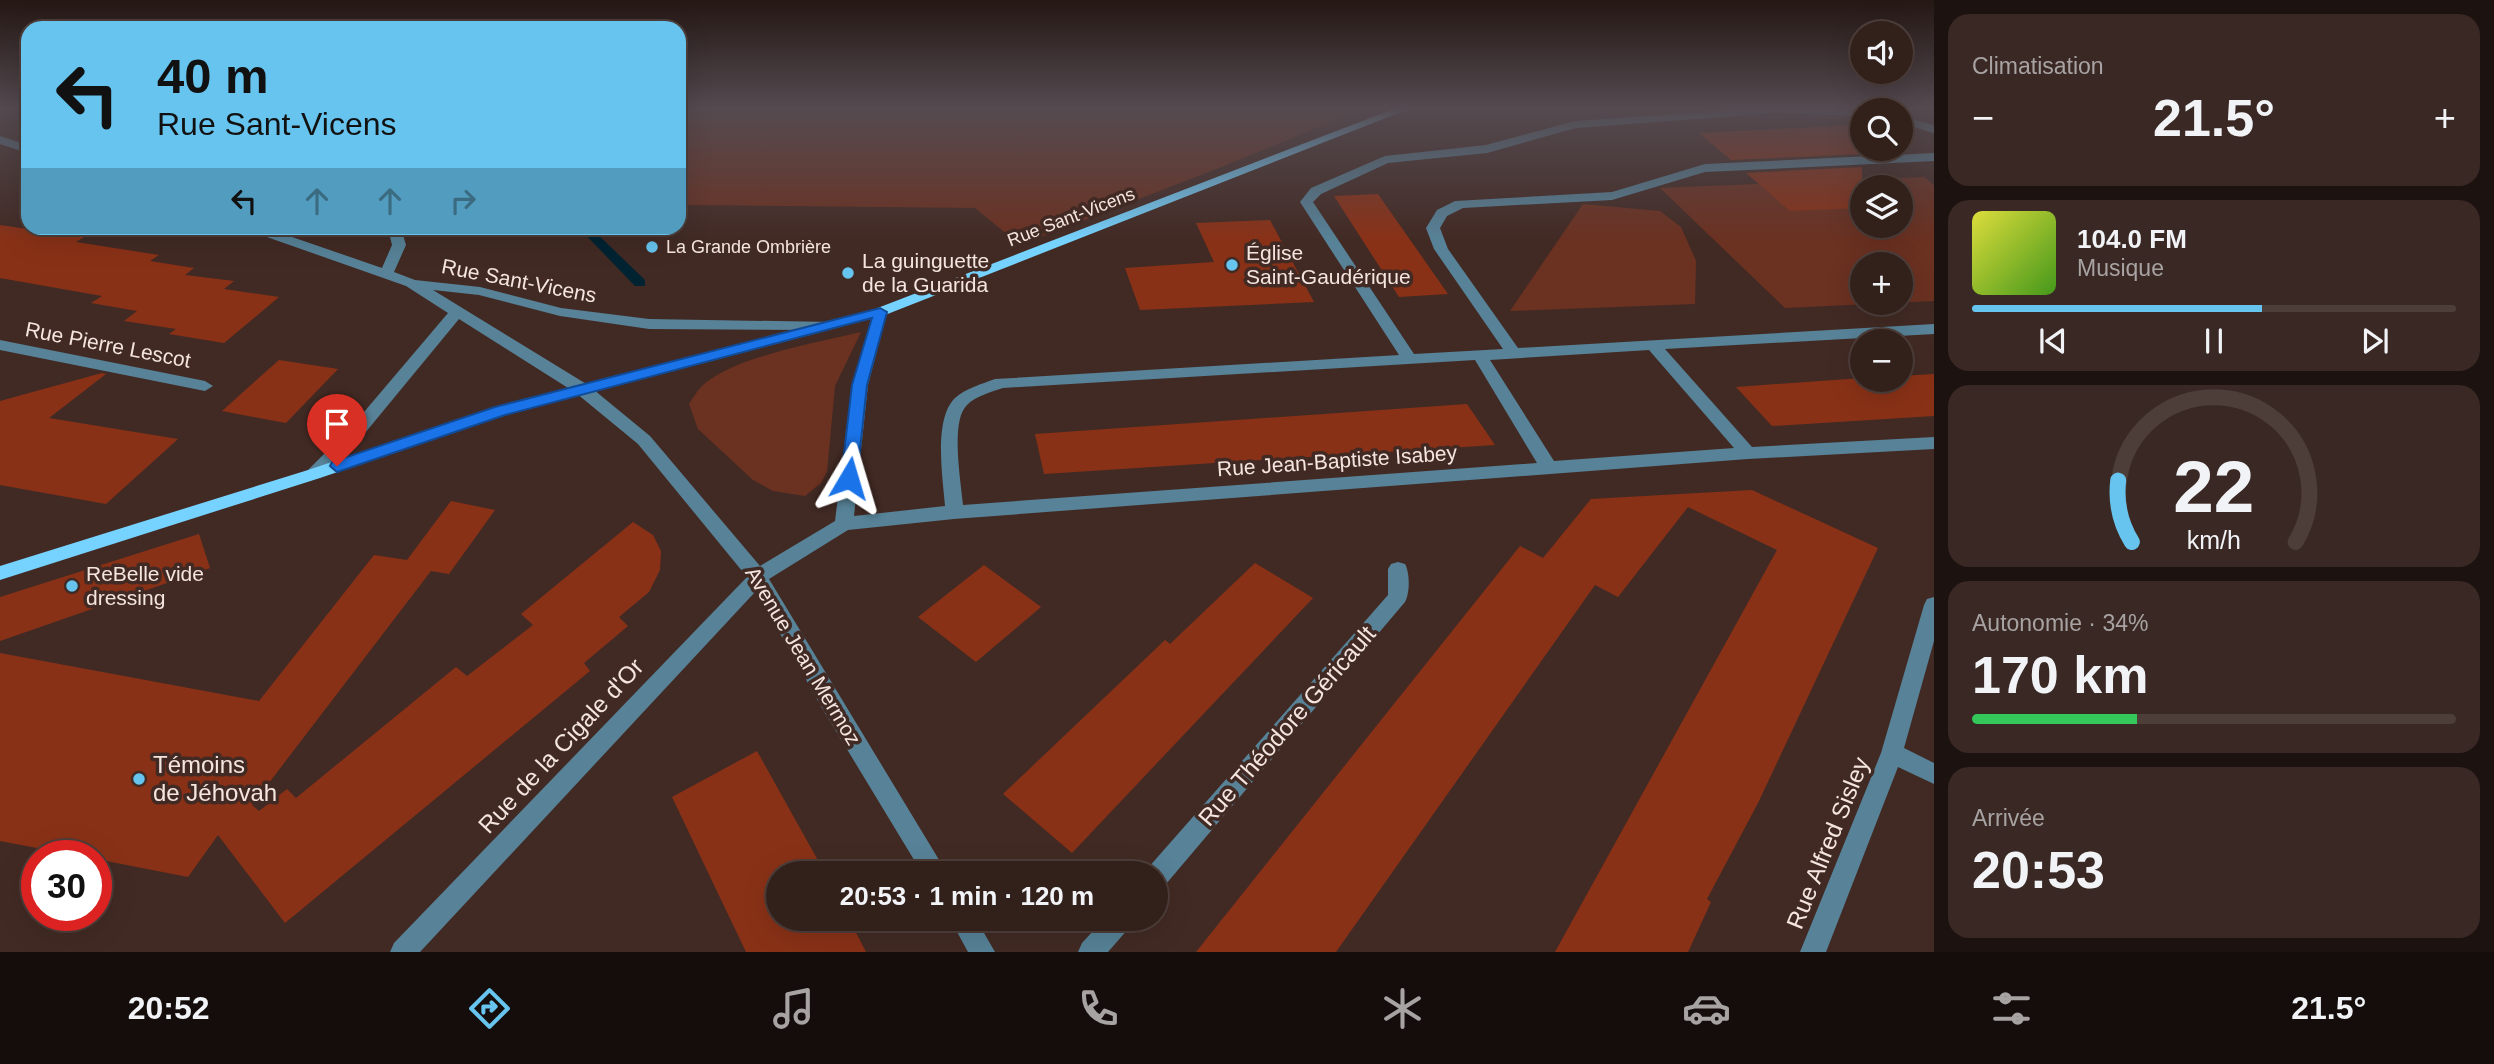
<!DOCTYPE html>
<html lang="fr">
<head>
<meta charset="utf-8">
<style>
	:root { --surface:#32201b; --page:#3a2824; --text:#f1f3f6; --muted:#a8a3a3; --line:#4d3e3a; --accent:#67c4ef }
	body { margin:0; font-family:Arial,sans-serif; background:var(--page); color:var(--text); height:100vh; display:flex; flex-direction:column; font-size:26px; white-space:nowrap }
	* { box-sizing:border-box; margin:0 }
	p { font-size:23px; color:var(--muted) }
	.icon { flex:none; width:38px; height:38px; fill:none; stroke:currentColor; stroke-width:2; stroke-linecap:round; stroke-linejoin:round }
	.map { position:relative; flex:1; overflow:hidden }
	.side { display:flex; flex-direction:column; gap:14px; padding:14px; background:#1c120f; width:560px }
	.side>* { flex:none }
	.hud { position:absolute; left:21px; top:21px; width:665px; height:214px; border-radius:21px; box-shadow:0 7px 28px #0002,0 0 0 2px var(--line); background:#67c4ef; color:#111; overflow:hidden }
	.fabs { position:absolute; left:1850px; top:21px; display:grid; gap:14px }
	.fabs a { display:grid; place-items:center; width:63px; height:63px; border-radius:50%; background:var(--surface); box-shadow:0 7px 28px #0002,0 0 0 2px var(--line); font-size:35px }
	.speed { position:absolute; left:21px; top:840px; display:flex; gap:14px; font-size:35px; font-weight:700; text-align:center }
	.speed>* { display:grid; place-content:center; width:91px; height:91px; border-radius:50%; background:var(--surface); box-shadow:0 7px 28px #0002,0 0 0 2px var(--line); line-height:1 }
	.speed .limit { border:10px solid #d22; background:#fff; color:#111 }
	.pin { position:absolute; display:grid; place-items:center; width:60px; height:60px; color:#fff; margin:-72px -30px; border-radius:50% 50% 50% 0; rotate:-45deg; box-shadow:0 0 7px #0007 }
	.pin .icon { rotate:45deg }
	.me { position:absolute; width:77px; margin:-38px; rotate:7deg; stroke-linejoin:round; filter:drop-shadow(0 0 5px #0008) }
	.turn { display:flex; align-items:center; gap:24px; height:147px; padding:0 21px; font-size:32px }
	.turn .icon { width:91px; height:91px; stroke-width:2.5 }
	.turn b { display:block; font-size:49px; line-height:60px }
	.lanes { display:flex; align-items:center; height:66px; padding:0 21px; background:#0003; justify-content:center; gap:35px; direction:ltr }
	.lanes .off { opacity:.35 }
	.big { font-size:52px; font-weight:800; line-height:1.1 }
	.side .tile { flex:1; display:flex; flex-direction:column; justify-content:center; gap:10px; min-width:0; padding:0 24px; border-radius:21px; background:var(--page) }
	.side .dial { align-items:center; gap:0 }
	.dial svg { height:182px; overflow:visible; fill:none; stroke:var(--line); stroke-width:7; stroke-linecap:round; text-anchor:middle }
	.dial text { fill:var(--text); stroke:none }
	.song { display:flex; align-items:center; gap:21px }
	.cover { width:84px; height:84px; border-radius:10px; background:linear-gradient(135deg,hsl(60 70% 55%),hsl(100 70% 35%)) }
	.played { height:7px; border-radius:4px; background:linear-gradient(90deg,var(--accent) 60%,var(--line) 60%) }
	.keys { display:flex; justify-content:space-around; direction:ltr }
	.heat { display:flex; justify-content:space-between; align-items:center; font-size:38px; direction:ltr }
	.charge { height:10px; border-radius:5px; background:linear-gradient(90deg,#34c759 34%,var(--line) 0) }
	.trip { position:absolute; left:766px; top:861px; width:402px; height:70px; border-radius:35px; background:var(--surface); box-shadow:0 7px 28px #0002,0 0 0 2px var(--line); font-weight:800; line-height:70px; text-align:center }
	.dock { display:flex; height:112px; justify-content:space-around; align-items:center; background:#140d0b; color:var(--muted) }
	.dock .icon { width:49px; height:49px }
	.dock .current { color:var(--accent) }
	.dock b { font-size:32px; color:var(--text) }
	main { display:flex; flex:1; min-height:0 }
	.map>svg:first-child { display:block }
	.green { fill:#6b3121; fill-rule:evenodd }
	.lines { fill:none; stroke-linecap:round; stroke-linejoin:round }
	.stream { fill:#002332; fill-rule:evenodd }
	.building { fill:#893117 }
	.minor { fill:#578297; fill-rule:evenodd }
	.major { fill:#76d2fe; fill-rule:evenodd }
	.route { fill:#1a73e8; stroke:#114b97; stroke-width:2 }
	.poi-dot { fill:#67c4ef; stroke:#422a24; stroke-width:2.5 }
	.labels { text-anchor:middle; stroke-width:7; stroke-linejoin:round; paint-order:stroke }
	.far-street-label { font-size:18px; fill:#f5e5e0; stroke:#422a24 }
	.far-poi-label { font-size:18px; fill:#f5e5e0; stroke:#422a24; text-anchor:start }
	.poi-label { font-size:21px; fill:#f5e5e0; stroke:#422a24; text-anchor:start }
	.street-label { font-size:21px; fill:#f5e5e0; stroke:#422a24 }
	.near-street-label { font-size:24px; fill:#f5e5e0; stroke:#422a24 }
	.near-poi-label { font-size:24px; fill:#f5e5e0; stroke:#422a24; text-anchor:start }
</style>
</head>
<body>
<main>
<div class="map">
<svg width="1934" height="952" viewBox="0 0 1934 952">
	<rect width="100%" height="100%" fill="#422a24"/>
	<path class="green" d="M 679,108 L 1365,108 L 1224,166 L 1020,245 L 975,208 L 679,205 Z
		M 1924,177 L 1934,185 L 1934,301 L 1785,308 L 1660,188 ZM 1862,187 L 1900,187 L 1900,226 L 1862,226 ZM 1862,264 L 1900,264 L 1900,303 L 1862,303 Z
		M 1583,204 L 1660,211 L 1681,227 L 1696,261 L 1695,304 L 1510,311 Z
		M 861,332 L 835,386 L 827,472 L 821,483 L 805,496 L 773,491 L 753,480 L 698,429 L 689,404 C 693,398 697,391 702,386 C 732,357 820,342 861,332 Z"/>
	<g class="lines">
		<path class="stream" d="M 579,228 L 591,228 L 645,280 L 645,286 L 635,286 Z"/>
	</g>
	<path class="building" d="M 1862,125 L 1862,154 L 1731,160 L 1699,133 Z
		M 1862,167 L 1862,208 L 1790,211 L 1746,173 Z
		M 1378,194 L 1448,294 L 1399,297 L 1334,196 Z
		M 1270,220 L 1314,302 L 1140,310 L 1125,268 L 1214,262 L 1196,223 Z
		M 0,225 L 84,237 L 76,242 L 159,255 L 150,261 L 194,268 L 185,275 L 234,281 L 224,289 L 279,297 L 224,343 L 169,334 L 176,329 L 124,321 L 137,311 L 91,303 L 102,296 L 0,278 Z
		M 279,360 L 338,369 L 286,423 L 222,411 Z
		M 102,373 L 106,374 L 49,418 L 178,439 L 106,504 L 0,485 L 0,401 Z
		M 1934,374 L 1934,416 L 1772,426 L 1736,387 L 1862,378 L 1900,380 L 1900,376 Z
		M 1467,404 L 1495,445 L 1044,474 L 1035,434 Z
		M 1752,490 L 1878,548 L 1758,803 L 1707,899 L 1711,902 L 1688,952 L 1555,952 L 1777,550 L 1688,507 L 1618,597 L 1595,585 L 1336,952 L 1196,952 L 1520,546 L 1543,558 L 1591,499 Z
		M 451,501 L 495,510 L 449,574 L 431,571 L 252,805 L 259,811 L 287,789 L 296,798 L 456,667 L 467,676 L 533,625 L 521,614 L 633,522 L 653,535 L 661,551 L 660,570 L 649,592 L 619,617 L 628,626 L 584,663 L 590,671 L 285,923 L 218,835 L 188,877 L 96,859 L 96,856 L 79,856 L 0,841 L 0,653 L 259,701 L 374,555 L 407,560 Z
		M 199,534 L 210,568 L 0,641 L 0,597 Z
		M 1255,563 L 1313,598 L 1072,853 L 1003,794 L 1165,640 L 1170,644 Z
		M 984,565 L 1041,607 L 976,662 L 918,617 Z
		M 757,751 L 825,873 L 779,873 L 779,919 L 849,919 L 866,952 L 746,952 L 672,797 Z"/>
	<g class="lines">
		<path class="minor" d="M 1762,108 L 1865,110 L 1862,110 L 1862,116 L 1776,113 L 1576,128 L 1487,153 L 1388,163 L 1321,194 L 1313,202 L 1414,354 L 1503,349 L 1434,249 L 1426,228 L 1437,210 L 1455,201 L 1612,192 L 1705,164 L 1934,153 L 1934,161 L 1705,172 L 1612,200 L 1463,208 L 1447,216 L 1440,228 L 1448,249 L 1518,348 L 1934,324 L 1934,334 L 1665,349 L 1752,447 L 1934,437 L 1934,449 L 1748,459 L 954,519 L 848,530 L 769,579 L 947,873 L 922,873 L 822,708 L 756,591 L 420,952 L 390,952 L 394,943 L 747,577 L 638,444 L 576,393 L 459,319 L 365,433 L 320,478 L 308,478 L 305,474 L 308,470 L 353,425 L 448,313 L 406,286 L 250,231 L 249,228 L 266,228 L 382,268 L 392,245 L 388,228 L 401,228 L 406,245 L 394,272 L 415,280 L 480,287 L 561,308 L 649,319 L 833,322 L 836,325 L 833,328 L 828,330 L 649,329 L 560,316 L 479,295 L 433,290 L 588,385 L 650,436 L 760,566 L 835,521 L 852,385 L 875,309 L 885,309 L 887,312 L 868,385 L 854,516 L 945,506 C 943,479 933,419 955,398 C 966,388 982,384 995,379 L 1399,355 L 1300,202 L 1311,188 L 1385,156 L 1486,145 L 1575,121 ZM 1649,350 L 1734,448 L 1554,461 L 1490,360 ZM 1475,360 L 1537,463 L 963,505 C 961,482 950,421 967,405 C 976,396 991,392 1003,388 Z
			M 1900,116 L 1934,125 L 1934,133 L 1900,123 Z
			M 0,136 L 28,145 L 28,153 L 0,144 Z
			M 0,340 L 205,381 L 213,386 L 205,391 L 0,350 Z
			M 1398,562 L 1405,564 C 1410,573 1410,593 1405,602 L 1166,884 L 1157,888 L 1157,873 L 1146,873 L 1148,868 L 1388,595 L 1388,569 L 1391,564 Z
			M 1934,597 L 1934,641 L 1904,748 L 1934,763 L 1934,784 L 1898,767 L 1826,952 L 1800,952 L 1881,753 L 1924,605 L 1927,599 Z
			M 950,919 L 976,919 L 995,952 L 968,952 Z
			M 1104,919 L 1132,919 L 1129,928 L 1108,952 L 1078,952 L 1082,943 Z"/>
		<path class="major" d="M 1396,108 L 1411,108 L 885,315 L 506,415 L 320,478 L 0,580 L 0,566 L 308,470 L 495,407 L 875,309 Z"/>
	</g>
	<linearGradient id="sky" x2="0" y2="1"><stop stop-color="#241714"/><stop offset="0.45" stop-color="#544a50"/><stop offset="1" stop-color="#544a50" stop-opacity="0"/></linearGradient>
	<rect width="1934" height="241" fill="url(#sky)"/>
	<path class="route" d="M 880,308 L 887,312 L 867,385 L 857,478 L 849,484 L 841,478 L 852,385 L 872,318 L 505,415 L 337,472 L 330,466 L 332,462 L 495,407 Z"/>
	<g class="poi-dot">
		<circle cx="652" cy="247" r="7"/>
		<circle cx="1232" cy="265" r="7"/>
		<circle cx="848" cy="273" r="7"/>
		<circle cx="72" cy="586" r="7"/>
		<circle cx="139" cy="779" r="7"/>
	</g>
	<g class="labels">
		<g class="far-street-label">
			<text transform="translate(1071 217) rotate(-21)" y="6">Rue Sant-Vicens</text>
		</g>
		<g class="far-poi-label">
			<text x="666" y="253">La Grande Ombrière</text>
		</g>
		<g class="poi-label">
			<text x="1246" y="260">Église<tspan x="1246" dy="24">Saint-Gaudérique</tspan></text>
			<text x="862" y="268">La guinguette<tspan x="862" dy="24">de la Guarida</tspan></text>
			<text x="86" y="581">ReBelle vide<tspan x="86" dy="24">dressing</tspan></text>
		</g>
		<g class="street-label">
			<text transform="translate(519 281) rotate(11)" y="7">Rue Sant-Vicens</text>
			<text transform="translate(108 345) rotate(11)" y="7">Rue Pierre Lescot</text>
			<text transform="translate(1337 461) rotate(-4)" y="7">Rue Jean-Baptiste Isabey</text>
			<text transform="translate(803 656) rotate(59)" y="7">Avenue Jean Mermoz</text>
		</g>
		<g class="near-street-label">
			<text transform="translate(1287 726) rotate(-49)" y="8">Rue Théodore Géricault</text>
			<text transform="translate(561 746) rotate(-47)" y="8">Rue de la Cigale d'Or</text>
			<text transform="translate(1828 843) rotate(-68)" y="8">Rue Alfred Sisley</text>
		</g>
		<g class="near-poi-label">
			<text x="153" y="773">Témoins<tspan x="153" dy="28">de Jéhovah</tspan></text>
		</g>
	</g>
</svg>
<div class="fabs">
<a><svg class="icon" aria-label="sound" viewBox="0 0 24 24"><path d="M4 9h4l5-4v14l-5-4H4zM17 9q2 3 0 6"/></svg></a>
<a><svg class="icon" aria-label="search" viewBox="0 0 24 24"><circle cx="10" cy="10" r="6"/><path d="M15 15l6 6"/></svg></a>
<a><svg class="icon" aria-label="layers" viewBox="0 0 24 24"><path d="M12 4l9 5-9 5-9-5zM3 14l9 5 9-5"/></svg></a>
<a>+</a>
<a>−</a>
</div>
<div class="speed"><div class="limit">30</div></div>
<div class="pin" style="left:337px;top:466px;background:#d93025"><svg class="icon" aria-label="arrive" viewBox="0 0 24 24"><path d="M6 21V4h12l-3 4 3 4H6"/></svg></div>
<svg class="me" style="left:849px;top:478px" viewBox="-20 -20 40 40"><path d="M0-17L14 15 0 8-14 15z" fill="#1a73e8" stroke="#fff" stroke-width="4"/></svg>
<div class="trip">20:53 · 1 min · 120 m</div>
<div class="hud">
<div class="turn"><svg class="icon" aria-label="left" viewBox="0 0 24 24"><path d="M17 20v-9H6M10 6l-5 5 5 5"/></svg><div><b>40 m</b>Rue Sant-Vicens</div></div>
<div class="lanes"><svg class="icon" aria-label="left" viewBox="0 0 24 24"><path d="M17 20v-9H6M10 6l-5 5 5 5"/></svg><svg class="icon off" aria-label="ahead" viewBox="0 0 24 24"><path d="M12 20V5M6 11l6-6 6 6"/></svg><svg class="icon off" aria-label="ahead" viewBox="0 0 24 24"><path d="M12 20V5M6 11l6-6 6 6"/></svg><svg class="icon off" aria-label="right" viewBox="0 0 24 24"><path d="M7 20v-9h11M14 6l5 5-5 5"/></svg></div>
</div>
</div>
<section class="side">
<div class="tile"><p>Climatisation</p>
<div class="heat"><a>−</a><b class="big">21.5°</b><a>+</a></div>
</div>
<div class="tile">
<div class="song"><i class="cover"></i><div><b>104.0 FM</b><p>Musique</p></div></div>
<div class="played"></div>
<div class="keys"><svg class="icon" aria-label="previous" viewBox="0 0 24 24"><path d="M18 5L8 12l10 7zM5 5v14"/></svg><svg class="icon" aria-label="pause" viewBox="0 0 24 24"><path d="M8 5v14M16 5v14"/></svg><svg class="icon" aria-label="next" viewBox="0 0 24 24"><path d="M6 5l10 7-10 7zM19 5v14"/></svg></div>
</div>
<div class="tile dial"><svg viewBox="0 0 100 80">
<path d="M14 69A42 42 0 1 1 86 69"/>
<path d="M14 69A42 42 0 0 1 8 42" stroke="#67c4ef"/>
<text x="50" y="56" font-size="32" font-weight="700">22</text>
<text x="50" y="72" font-size="11">km/h</text>
</svg></div>
<div class="tile"><p>Autonomie · 34%</p><b class="big">170 km</b><div class="charge"></div></div>
<div class="tile"><p>Arrivée</p><b class="big">20:53</b></div>
</section>
</main>
<nav class="dock">
<b>20:52</b>
<svg class="icon current" aria-label="directions" viewBox="0 0 24 24"><path d="M12 3l9 9-9 9-9-9zM9 14v-3h6M13 9l2 2-2 2"/></svg>
<svg class="icon" aria-label="music" viewBox="0 0 24 24"><path d="M9 18V5l10-2v13"/><circle cx="6" cy="18" r="3"/><circle cx="16" cy="16" r="3"/></svg>
<svg class="icon" aria-label="phone" viewBox="0 0 24 24"><path d="M5 4h4l2 5-3 2q2 4 5 5l2-3 5 2v4C11 20 4 13 5 4z"/></svg>
<svg class="icon" aria-label="climate" viewBox="0 0 24 24"><path d="M12 3v18M4 7l16 10M4 17L20 7"/></svg>
<svg class="icon" aria-label="car" viewBox="0 0 24 24"><path d="M5 17H2v-5l4-1 3-4h7l3 4 3 1v5h-3M9 17h6M6 11h13"/><circle cx="7" cy="17" r="2"/><circle cx="17" cy="17" r="2"/></svg>
<svg class="icon" aria-label="filters" viewBox="0 0 24 24"><path d="M4 7h16M4 17h16"/><circle cx="9" cy="7" r="2"/><circle cx="15" cy="17" r="2"/></svg>
<b>21.5°</b>
</nav>
</body>
</html>
